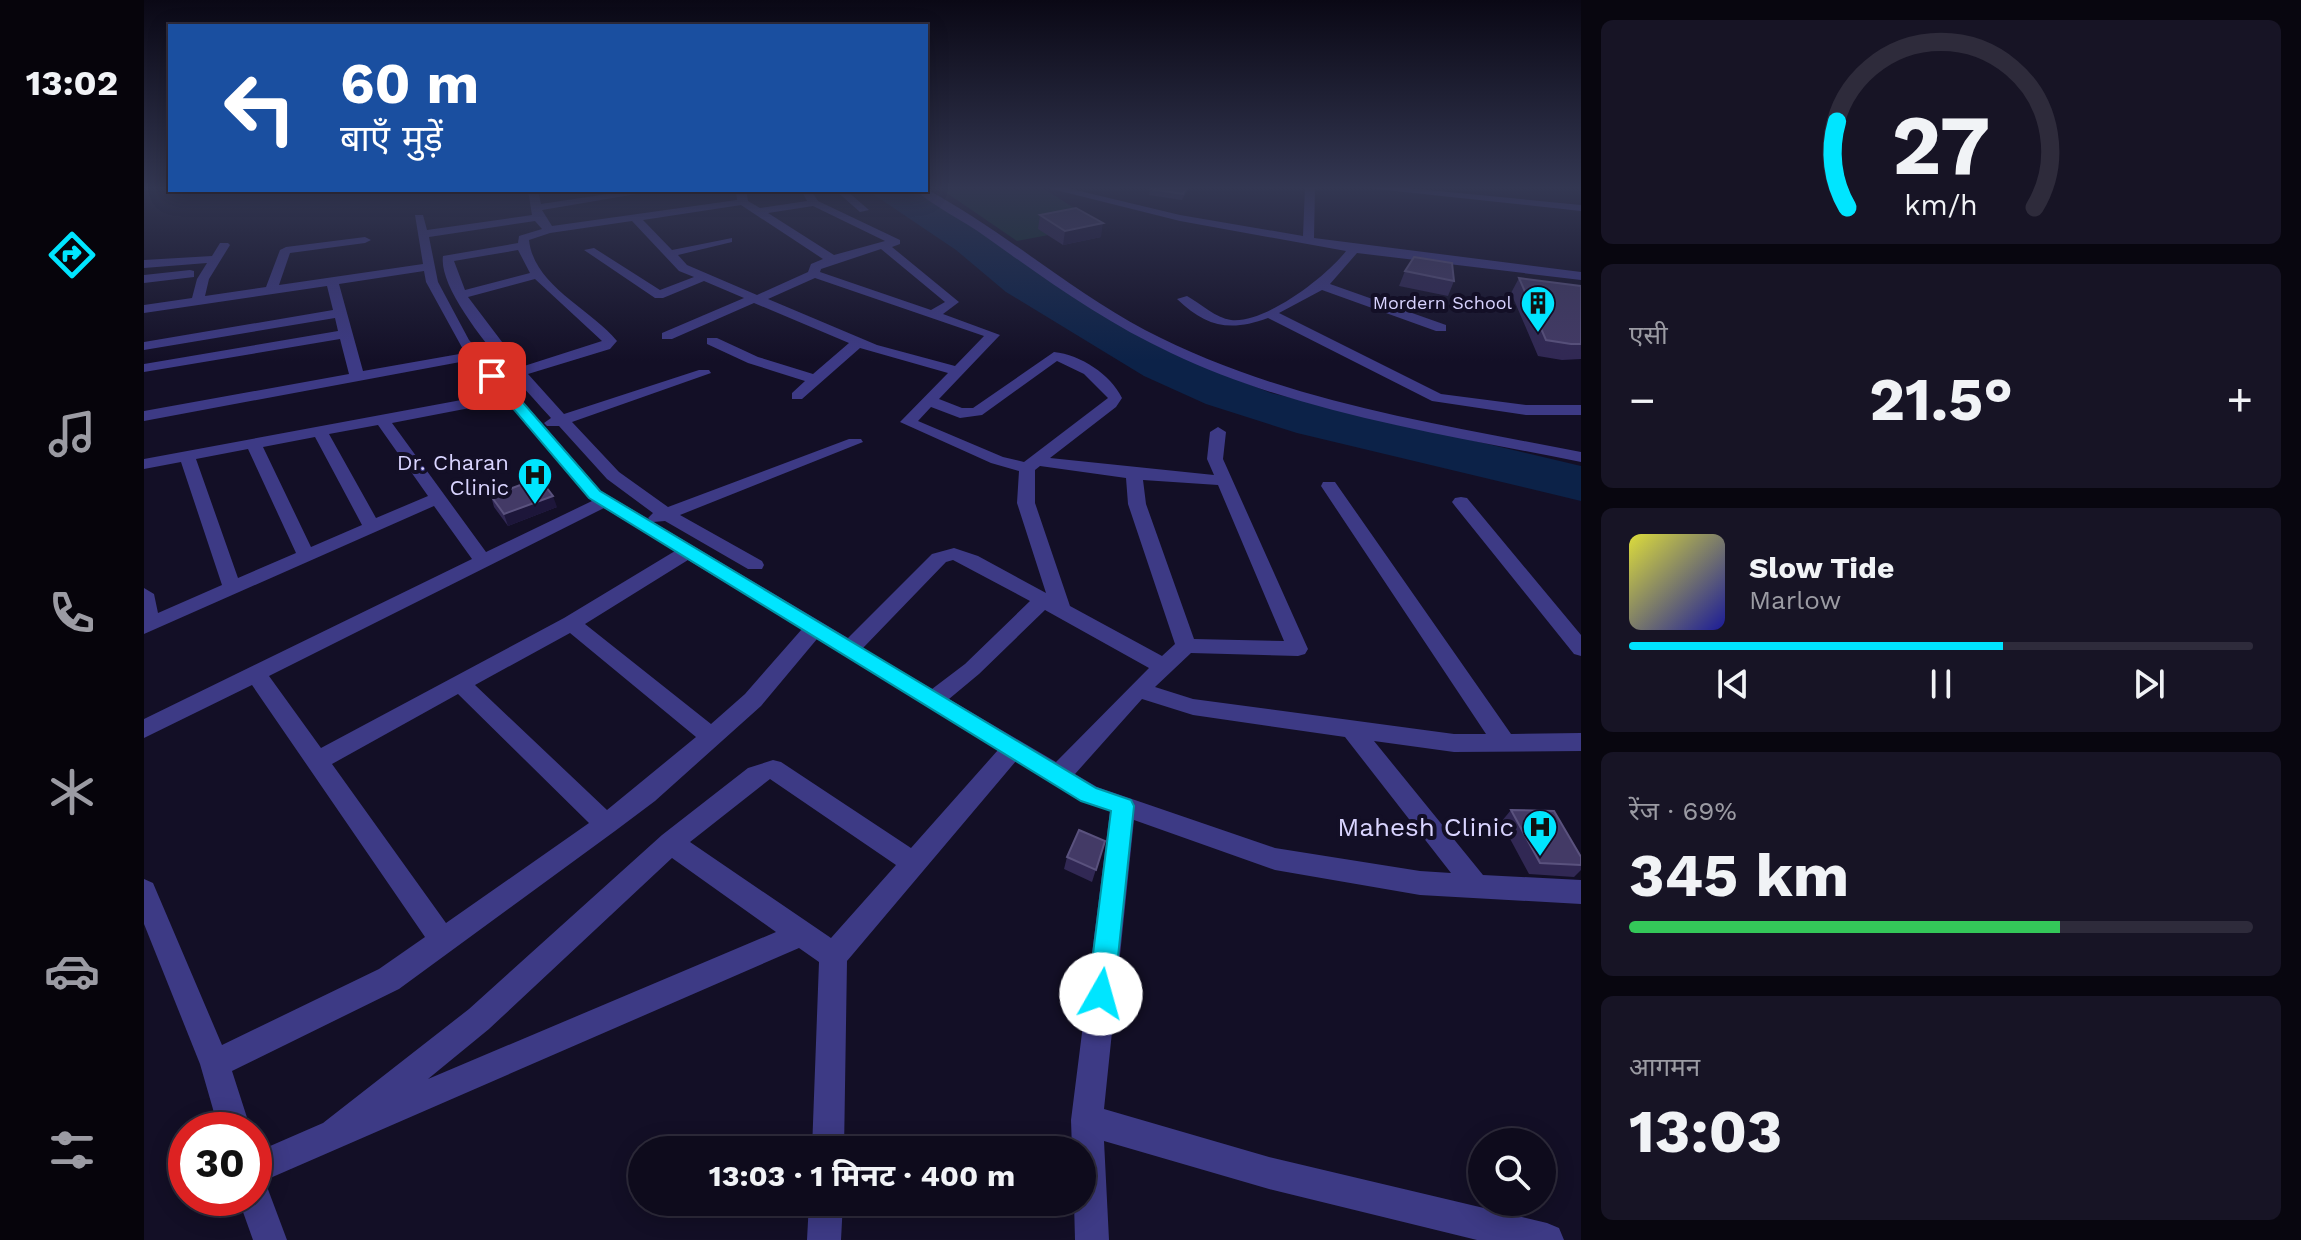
<!DOCTYPE html>
<html lang="hi">
<head>
<meta charset="utf-8">
<style>
	:root { --surface:#0e0b1c; --page:#171425; --text:#f1f3f6; --muted:#9b9ba3; --line:#2e2b3b; --accent:#00e5ff }
	body { margin:0; font-family:"Work Sans","Noto Sans Devanagari",sans-serif; background:var(--page); color:var(--text); height:100vh; display:flex; flex-direction:column; font-size:30px; white-space:nowrap }
	* { box-sizing:border-box; margin:0 }
	p { font-size:26px; color:var(--muted) }
	.icon { flex:none; width:44px; height:44px; fill:none; stroke:currentColor; stroke-width:2; stroke-linecap:round; stroke-linejoin:round }
	.map { position:relative; flex:1; overflow:hidden }
	.drawer { display:flex; flex-direction:column; gap:20px; padding:20px; background:#08060f; width:720px }
	.drawer>* { flex:none }
	.banner { position:absolute; left:24px; top:24px; width:760px; height:168px; border-radius:0px; box-shadow:0 4px 20px #0003,0 0 0 2px var(--line); background:#1a4fa0; color:#fff; overflow:hidden }
	.tools { position:absolute; left:1324px; top:1128px; display:grid; gap:16px }
	.tools a { display:grid; place-items:center; width:88px; height:88px; border-radius:50%; background:var(--surface); box-shadow:0 4px 20px #0003,0 0 0 2px var(--line); font-size:40px }
	.speed { position:absolute; left:24px; top:1112px; display:flex; gap:16px; font-size:40px; font-weight:700; text-align:center }
	.speed>* { display:grid; place-content:center; width:104px; height:104px; border-radius:50%; background:var(--surface); box-shadow:0 4px 20px #0003,0 0 0 2px var(--line); line-height:1 }
	.speed .limit { border:12px solid #d22; background:#fff; color:#111 }
	.pin { position:absolute; display:grid; place-items:center; width:68px; height:68px; color:#fff; margin:-34px; border-radius:16px; box-shadow:0 4px 12px #0006 }
	.me { position:absolute; width:88px; margin:-44px; rotate:7deg; stroke-linejoin:round; filter:drop-shadow(0 0 6px #0008) }
	.turn { display:flex; align-items:center; gap:28px; height:168px; padding:0 40px; font-size:36px }
	.turn .icon { width:104px; height:104px; stroke-width:2.5 }
	.turn b { display:block; font-size:56px; line-height:68px }
	.big { font-size:60px; font-weight:700; line-height:1.1 }
	.drawer .tile { flex:1; display:flex; flex-direction:column; justify-content:center; gap:12px; min-width:0; padding:0 28px; border-radius:12px; background:var(--page) }
	.drawer .dial { align-items:center; gap:0 }
	.dial svg { height:208px; overflow:visible; fill:none; stroke:var(--line); stroke-width:7; stroke-linecap:round; text-anchor:middle }
	.dial text { fill:var(--text); stroke:none }
	.song { display:flex; align-items:center; gap:24px }
	.cover { width:96px; height:96px; border-radius:12px; background:linear-gradient(135deg,hsl(60 70% 55%),hsl(240 70% 35%)) }
	.played { height:8px; border-radius:4px; background:linear-gradient(90deg,var(--accent) 60%,var(--line) 60%) }
	.keys { display:flex; justify-content:space-around; direction:ltr }
	.heat { display:flex; justify-content:space-between; align-items:center; font-size:44px; direction:ltr }
	.charge { height:12px; border-radius:6px; background:linear-gradient(90deg,#34c759 69%,var(--line) 0) }
	.trip { position:absolute; left:484px; top:1136px; width:468px; height:80px; border-radius:40px; background:var(--surface); box-shadow:0 4px 20px #0003,0 0 0 2px var(--line); font-weight:700; line-height:80px; text-align:center }
	main { display:flex; flex:1; min-height:0 }
	.tab-bar { display:flex; flex-direction:column; width:144px; justify-content:space-around; align-items:center; background:#06040b; color:var(--muted) }
	.tab-bar .icon { width:56px; height:56px }
	.tab-bar .active { color:var(--accent) }
	.tab-bar b { font-size:36px; color:var(--text) }
	.map>svg:first-child { display:block }
	.green { fill:#12302f }
	.water { fill:#0c2248 }
	.lines { fill:none; stroke-linecap:round; stroke-linejoin:round }
	.minor { fill:#3d3a85; fill-rule:evenodd }
	.wall { fill:#312854 }
	.shaded-wall { fill:#1d163a }
	.building { fill:#433a66; stroke:#5a527e; stroke-width:2 }
	.route { fill:#00e5ff; stroke:#0095a6; stroke-width:2 }
	.labels { text-anchor:middle; stroke-width:8; stroke-linejoin:round; paint-order:stroke }
	.far-poi-label { font-size:18px; fill:#d9d4ff; stroke:#130f26; text-anchor:end }
	.poi-label { font-size:22px; fill:#d9d4ff; stroke:#130f26; text-anchor:end }
	.near-poi-label { font-size:26px; fill:#d9d4ff; stroke:#130f26; text-anchor:end }
</style>
</head>
<body>
<main>
<nav class="tab-bar">
<b>13:02</b>
<svg class="icon active" aria-label="directions" viewBox="0 0 24 24"><path d="M12 3l9 9-9 9-9-9zM9 14v-3h6M13 9l2 2-2 2"/></svg>
<svg class="icon" aria-label="music" viewBox="0 0 24 24"><path d="M9 18V5l10-2v13"/><circle cx="6" cy="18" r="3"/><circle cx="16" cy="16" r="3"/></svg>
<svg class="icon" aria-label="phone" viewBox="0 0 24 24"><path d="M5 4h4l2 5-3 2q2 4 5 5l2-3 5 2v4C11 20 4 13 5 4z"/></svg>
<svg class="icon" aria-label="climate" viewBox="0 0 24 24"><path d="M12 3v18M4 7l16 10M4 17L20 7"/></svg>
<svg class="icon" aria-label="car" viewBox="0 0 24 24"><path d="M5 17H2v-5l4-1 3-4h7l3 4 3 1v5h-3M9 17h6M6 11h13"/><circle cx="7" cy="17" r="2"/><circle cx="17" cy="17" r="2"/></svg>
<svg class="icon" aria-label="filters" viewBox="0 0 24 24"><path d="M4 7h16M4 17h16"/><circle cx="9" cy="7" r="2"/><circle cx="15" cy="17" r="2"/></svg>
</nav>
<div class="map">
<svg width="1437" height="1240" viewBox="0 0 1437 1240">
	<rect width="100%" height="100%" fill="#130f26"/>
	<path class="green" d="M 794,187 L 897,187 L 957,225 L 873,241 Z"/>
	<path class="water" d="M 723,190 L 770,190 L 1050,362 L 1127,393 L 1437,466 L 1437,501 L 1153,433 L 1062,404 L 1000,376 L 862,292 L 812,250 Z"/>
	<g class="lines">
		<path class="minor" d="M 900,187 L 919,187 L 1036,215 L 1159,236 L 1161,187 L 1171,187 L 1170,238 L 1437,272 L 1437,280 L 1213,253 L 1186,284 L 1302,325 L 1302,331 L 1292,331 L 1178,290 L 1135,313 L 1297,394 L 1382,405 L 1437,405 L 1437,415 L 1382,415 L 1288,401 L 1124,318 C 1086,332 1062,327 1033,299 L 1043,296 C 1057,304 1072,318 1087,320 C 1121,324 1183,276 1202,251 L 1036,221 Z
			M 1214,187 L 1253,187 L 1437,205 L 1437,211 Z
			M 782,189 C 859,230 924,289 1001,330 C 1137,401 1289,423 1437,452 L 1437,462 C 1299,434 1156,414 1027,353 C 960,322 901,279 842,237 C 819,220 792,208 771,190 Z
			M 384,190 L 394,190 L 397,204 L 490,190 L 516,190 L 398,210 L 408,226 L 593,200 L 592,190 L 602,190 L 604,201 L 616,208 L 663,201 L 657,190 L 667,190 L 674,201 L 756,240 L 756,244 L 748,247 L 815,302 L 799,314 L 856,335 L 795,399 L 818,408 L 829,408 L 910,352 C 937,355 966,374 978,398 L 972,407 L 906,458 L 1070,475 L 1063,459 L 1066,432 L 1074,427 L 1082,432 L 1079,459 L 1164,649 L 1161,654 L 1154,656 L 1047,653 L 1011,687 L 1049,699 L 1310,734 L 1342,734 L 1177,486 L 1179,482 L 1191,482 L 1367,734 L 1437,733 L 1437,751 L 1310,752 L 1230,741 L 1339,875 L 1437,880 L 1437,904 L 1276,895 L 1131,870 L 990,820 L 960,1109 L 1125,1157 L 1403,1223 L 1415,1228 L 1420,1240 L 1333,1240 L 1125,1189 L 960,1141 L 965,1240 L 931,1240 L 930,1202 L 938,1202 L 938,1150 L 928,1150 L 927,1120 L 966,811 L 937,801 L 872,761 L 703,961 L 700,1150 L 668,1150 L 675,962 L 655,948 L 117,1182 L 122,1184 L 143,1240 L 109,1240 L 94,1198 L 110,1198 L 110,1153 L 179,1123 L 325,1009 L 518,835 L 604,768 L 629,760 L 637,762 L 767,848 L 854,750 L 673,639 L 617,706 L 511,801 L 471,831 L 255,989 L 88,1071 L 107,1130 L 75,1130 L 56,1064 L 0,924 L 0,879 L 9,883 L 78,1045 L 235,969 L 281,937 L 108,685 L 0,738 L 0,719 L 328,559 L 290,506 L 0,634 L 0,588 L 10,594 L 14,613 L 78,585 L 37,462 L 0,469 L 0,459 L 355,393 L 327,360 L 0,421 L 0,411 L 205,374 L 196,339 L 0,372 L 0,364 L 194,331 L 191,318 L 0,350 L 0,342 L 189,310 L 183,286 L 0,313 L 0,305 L 48,298 L 53,279 L 63,263 L 0,268 L 0,260 L 68,256 L 76,243 L 84,243 L 86,245 L 65,279 L 61,296 L 122,287 L 136,250 L 142,247 L 221,237 L 227,240 L 221,243 L 146,253 L 135,285 L 279,264 L 271,215 L 279,215 L 283,230 L 388,215 ZM 597,205 L 679,259 L 667,264 L 664,272 L 613,295 L 543,265 L 534,255 L 588,242 L 588,238 L 528,250 L 499,220 ZM 669,206 L 741,241 L 690,255 L 624,213 ZM 391,221 L 398,229 L 375,236 L 374,243 L 299,256 C 293,297 380,388 407,418 L 400,423 L 403,426 L 415,426 L 463,479 L 509,513 L 504,518 L 506,520 L 457,491 L 325,340 L 294,282 L 285,237 ZM 488,221 L 535,271 L 550,277 L 516,290 L 450,248 L 440,250 L 511,298 L 519,298 L 560,281 L 600,298 L 518,333 L 518,339 L 528,339 L 610,303 L 705,343 L 669,374 L 614,357 L 573,338 L 563,338 L 563,344 L 604,363 L 661,381 L 648,393 L 648,399 L 658,399 L 716,348 L 804,373 L 756,422 L 847,463 L 875,471 L 873,503 L 902,593 L 834,556 L 810,548 L 788,554 L 704,638 L 509,522 L 521,521 L 604,569 L 618,569 L 620,565 L 618,561 L 536,515 L 719,442 L 717,439 L 705,439 L 524,507 L 475,472 L 428,422 L 567,373 L 565,370 L 555,370 L 420,414 L 384,374 L 466,349 L 473,341 C 446,308 390,286 385,240 L 406,233 ZM 737,249 L 801,302 L 787,310 L 676,272 L 677,269 ZM 374,250 L 386,273 L 321,290 L 310,261 ZM 280,271 L 282,282 L 321,353 L 219,371 L 195,284 ZM 671,278 L 840,336 L 811,366 L 733,345 L 624,299 ZM 391,279 L 458,341 L 377,367 L 324,297 ZM 913,361 L 940,374 L 964,398 L 880,462 L 859,457 L 774,421 L 787,407 L 816,418 L 838,415 ZM 362,401 L 448,501 L 342,552 L 248,423 ZM 234,425 L 284,496 L 232,518 L 185,434 ZM 171,437 L 218,525 L 167,547 L 119,447 ZM 104,449 L 152,553 L 94,578 L 52,459 ZM 896,466 L 982,478 L 984,504 L 1031,644 L 1018,656 L 926,606 L 891,503 L 891,470 ZM 999,480 L 1074,485 L 1140,641 L 1050,639 L 1002,504 ZM 460,508 L 531,551 L 420,618 L 177,748 L 125,676 ZM 544,560 L 658,629 L 601,694 L 567,724 L 441,624 ZM 809,560 L 886,601 L 821,664 L 788,689 L 719,648 L 802,562 ZM 901,610 L 1005,668 L 912,762 L 805,699 L 835,674 ZM 426,633 L 552,737 L 463,810 L 331,685 ZM 314,694 L 445,823 L 302,923 L 188,764 ZM 998,699 L 1049,715 L 1201,737 L 1307,873 L 1276,871 L 1131,848 L 953,787 L 931,774 ZM 626,779 L 752,865 L 687,938 L 546,842 ZM 528,858 L 632,932 L 284,1079 L 345,1029 Z
			M 691,190 L 702,190 L 725,210 L 716,212 Z
			M 46,270 L 50,271 L 50,277 L 0,283 L 0,275 Z
			M 1317,497 L 1323,498 L 1437,635 L 1437,656 L 1430,654 L 1311,506 L 1308,502 L 1311,498 Z
			M 665,1202 L 699,1202 L 697,1240 L 663,1240 Z"/>
	</g>
	<path class="wall" d="M 959,187 L 978,187 L 973,190 Z
		M 1045,187 L 1038,200 L 1005,195 L 1006,189 Z
		M 896,215 L 957,237 L 919,245 L 894,229 Z
		M 1261,271 L 1310,281 L 1304,296 L 1255,286 Z
		M 1375,278 L 1437,286 L 1437,359 L 1418,360 L 1394,356 L 1367,293 Z
		M 347,496 L 413,507 L 364,526 L 350,507 Z
		M 1367,810 L 1437,857 L 1437,870 L 1430,877 L 1385,874 L 1357,822 Z
		M 961,841 L 948,882 L 920,869 L 923,857 Z"/>
	<path class="shaded-wall" d="M 959,223 L 957,237 L 919,245 L 921,231 Z
		M 409,496 L 413,507 L 364,526 L 360,514 Z"/>
	<path class="building" d="M 1007,187 L 1043,187 L 1039,194 L 1006,189 Z
		M 932,208 L 959,223 L 921,231 L 896,215 Z
		M 1270,257 L 1308,263 L 1310,281 L 1261,271 Z
		M 1375,278 L 1437,286 L 1437,344 L 1427,344 L 1402,340 Z
		M 395,478 L 409,496 L 360,514 L 347,496 Z
		M 1367,810 L 1410,811 L 1437,857 L 1437,865 L 1396,863 Z
		M 935,830 L 961,841 L 952,870 L 923,857 Z"/>
	<linearGradient id="sky" x2="0" y2="1"><stop stop-color="#0a0815"/><stop offset="0.52" stop-color="#333752"/><stop offset="1" stop-color="#333752" stop-opacity="0"/></linearGradient>
	<rect width="1437" height="361" fill="url(#sky)"/>
	<path class="route" d="M 348,372 L 353,373 L 456,491 L 952,788 L 987,800 L 990,806 L 970,994 L 967,1003 L 957,1007 L 948,1003 L 944,994 L 967,811 L 937,801 L 445,498 L 344,379 L 342,376 Z"/>
	<defs>
		<g id="building-pin" transform="scale(1.8)"><path d="M0 17L-7.5 6A9.5 9.5 0 1 1 7.5 6Z" fill="#00e5ff" stroke="#130f26"/><path d="M-4-6H4V6H1V3H-1V6H-4ZM-2.5-4.3h1.7v1.8h-1.7ZM.8-4.3h1.7v1.8H.8ZM-2.5-1h1.7V.8h-1.7ZM.8-1h1.7V.8H.8Z" fill="#111"/></g>
		<g id="hospital-pin" transform="scale(1.8)"><path d="M0 17L-7.5 6A9.5 9.5 0 1 1 7.5 6Z" fill="#00e5ff" stroke="#130f26"/><path d="M-5-5h3v3.5h4V-5h3V5h-3V1.5h-4V5h-3Z" fill="#111"/></g>
	</defs>
	<g fill-rule="evenodd">
		<use href="#building-pin" x="1394" y="303"/>
		<use href="#hospital-pin" x="391" y="475"/>
		<use href="#hospital-pin" x="1396" y="827"/>
	</g>
	<g class="labels">
		<g class="far-poi-label">
			<text x="1368" y="309">Mordern School</text>
		</g>
		<g class="poi-label">
			<text x="365" y="470">Dr. Charan<tspan x="365" dy="25">Clinic</tspan></text>
		</g>
		<g class="near-poi-label">
			<text x="1370" y="836">Mahesh Clinic</text>
		</g>
	</g>
</svg>
<div class="tools">
<a><svg class="icon" aria-label="search" viewBox="0 0 24 24"><circle cx="10" cy="10" r="6"/><path d="M15 15l6 6"/></svg></a>
</div>
<div class="speed"><div class="limit">30</div></div>
<div class="pin" style="left:348px;top:376px;background:#d93025"><svg class="icon" aria-label="arrive" viewBox="0 0 24 24"><path d="M6 21V4h12l-3 4 3 4H6"/></svg></div>
<svg class="me" style="left:957px;top:994px" viewBox="-20 -20 40 40"><circle r="19" fill="#fff"/><path d="M0-13L10 11 0 6-10 11z" fill="#00e5ff"/></svg>
<div class="trip">13:03 · 1 मिनट · 400 m</div>
<div class="banner">
<div class="turn"><svg class="icon" aria-label="left" viewBox="0 0 24 24"><path d="M17 20v-9H6M10 6l-5 5 5 5"/></svg><div><b>60 m</b>बाएँ मुड़ें</div></div>
</div>
</div>
<section class="drawer">
<div class="tile dial"><svg viewBox="0 0 100 80">
<path d="M14 69A42 42 0 1 1 86 69"/>
<path d="M14 69A42 42 0 0 1 10 36" stroke="#00e5ff"/>
<text x="50" y="56" font-size="32" font-weight="700">27</text>
<text x="50" y="72" font-size="11">km/h</text>
</svg></div>
<div class="tile"><p>एसी</p>
<div class="heat"><a>−</a><b class="big">21.5°</b><a>+</a></div>
</div>
<div class="tile">
<div class="song"><i class="cover"></i><div><b>Slow Tide</b><p>Marlow</p></div></div>
<div class="played"></div>
<div class="keys"><svg class="icon" aria-label="previous" viewBox="0 0 24 24"><path d="M18 5L8 12l10 7zM5 5v14"/></svg><svg class="icon" aria-label="pause" viewBox="0 0 24 24"><path d="M8 5v14M16 5v14"/></svg><svg class="icon" aria-label="next" viewBox="0 0 24 24"><path d="M6 5l10 7-10 7zM19 5v14"/></svg></div>
</div>
<div class="tile"><p>रेंज · 69%</p><b class="big">345 km</b><div class="charge"></div></div>
<div class="tile"><p>आगमन</p><b class="big">13:03</b></div>
</section>
</main>
</body>
</html>
